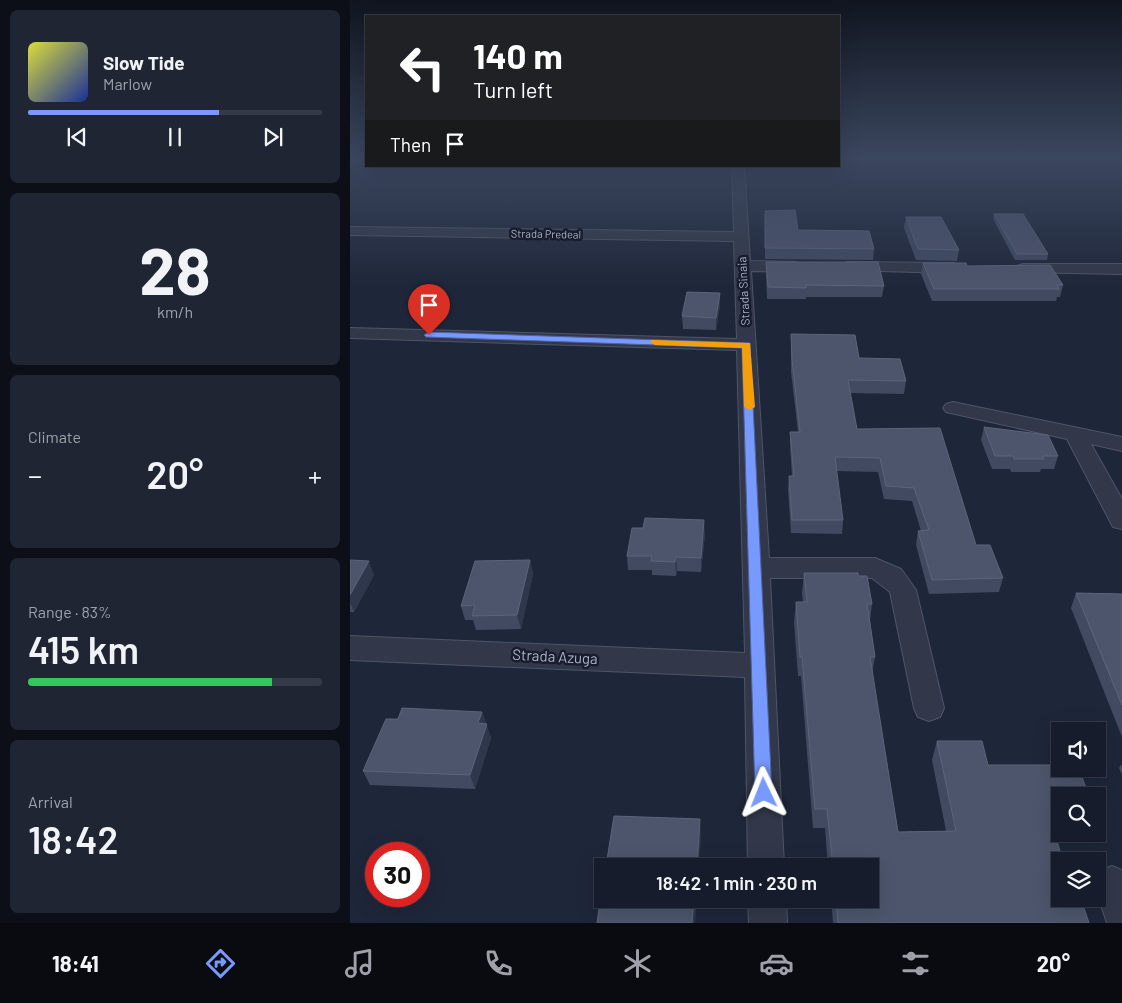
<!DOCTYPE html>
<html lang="en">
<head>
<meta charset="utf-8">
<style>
	:root { --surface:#161c2b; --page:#1f2533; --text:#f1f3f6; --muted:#9ea1a9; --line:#353a47; --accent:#7899ff }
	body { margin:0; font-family:Barlow,sans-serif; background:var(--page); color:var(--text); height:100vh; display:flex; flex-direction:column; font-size:19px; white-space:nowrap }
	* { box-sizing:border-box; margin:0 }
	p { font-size:16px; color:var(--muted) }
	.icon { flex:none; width:28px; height:28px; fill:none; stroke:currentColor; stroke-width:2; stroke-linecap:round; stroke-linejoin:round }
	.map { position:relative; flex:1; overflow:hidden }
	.details { display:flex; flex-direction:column; gap:10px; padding:10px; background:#0c0f18; width:350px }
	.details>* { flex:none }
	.guide { position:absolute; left:15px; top:15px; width:475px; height:152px; border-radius:0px; box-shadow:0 5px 20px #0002,0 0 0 1px var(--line); background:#202124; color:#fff; overflow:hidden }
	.tools { position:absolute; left:701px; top:722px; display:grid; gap:10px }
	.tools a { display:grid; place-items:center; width:55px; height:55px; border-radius:0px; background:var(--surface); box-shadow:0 5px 20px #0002,0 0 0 1px var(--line); font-size:25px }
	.speed { position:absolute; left:15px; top:842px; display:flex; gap:10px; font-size:25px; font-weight:700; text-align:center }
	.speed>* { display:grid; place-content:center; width:65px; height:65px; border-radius:50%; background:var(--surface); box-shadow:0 5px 20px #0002,0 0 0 1px var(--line); line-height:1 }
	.speed .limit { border:8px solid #d22; background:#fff; color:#111 }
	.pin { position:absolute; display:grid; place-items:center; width:42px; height:42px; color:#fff; margin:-51px -21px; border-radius:50% 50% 50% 0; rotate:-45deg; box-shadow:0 0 5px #0007 }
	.pin .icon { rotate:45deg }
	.me { position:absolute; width:55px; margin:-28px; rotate:358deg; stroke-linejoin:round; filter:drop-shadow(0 0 4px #0008) }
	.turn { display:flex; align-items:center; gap:18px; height:105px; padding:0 25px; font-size:22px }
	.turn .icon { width:65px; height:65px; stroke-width:2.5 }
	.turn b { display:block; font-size:35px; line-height:42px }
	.then { display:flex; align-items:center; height:48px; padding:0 25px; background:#0003; gap:10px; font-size:19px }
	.big { font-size:38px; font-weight:600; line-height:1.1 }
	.details .card { flex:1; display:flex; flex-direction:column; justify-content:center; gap:8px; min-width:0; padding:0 18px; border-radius:8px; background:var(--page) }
	.details .dial { align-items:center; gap:0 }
	.dial b { font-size:65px; line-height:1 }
	.song { display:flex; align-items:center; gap:15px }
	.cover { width:60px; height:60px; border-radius:8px; background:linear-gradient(135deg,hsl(60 70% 55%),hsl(230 70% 35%)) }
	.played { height:5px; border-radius:2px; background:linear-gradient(90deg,var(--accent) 65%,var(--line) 65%) }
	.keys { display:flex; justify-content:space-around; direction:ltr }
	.heat { display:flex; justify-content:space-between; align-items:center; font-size:28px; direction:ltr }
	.charge { height:8px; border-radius:4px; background:linear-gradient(90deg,#34c759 83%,var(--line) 0) }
	.trip { position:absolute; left:244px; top:858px; width:285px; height:50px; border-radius:0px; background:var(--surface); box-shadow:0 5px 20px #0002,0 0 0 1px var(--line); font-weight:600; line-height:50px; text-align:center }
	.dock { display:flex; height:80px; justify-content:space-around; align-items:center; background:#090b11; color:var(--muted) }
	.dock .icon { width:35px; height:35px }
	.dock .selected { color:var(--accent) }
	.dock b { font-size:22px; color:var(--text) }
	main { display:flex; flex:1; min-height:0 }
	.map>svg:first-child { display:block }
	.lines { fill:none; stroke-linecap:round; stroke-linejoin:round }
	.minor-casing { stroke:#4f5567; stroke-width:2 }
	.minor { fill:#323849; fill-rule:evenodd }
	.wall { fill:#414a61 }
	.shaded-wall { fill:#2e374c }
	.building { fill:#4d556c; stroke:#5c647a }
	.route { fill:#7899ff; stroke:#4e63a6 }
	.slow { fill:#f59e0b }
	.labels { text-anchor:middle; stroke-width:5; stroke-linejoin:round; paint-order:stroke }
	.far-street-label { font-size:11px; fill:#acb2c6; stroke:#171d2d }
	.street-label { font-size:12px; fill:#acb2c6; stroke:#171d2d }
	.near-street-label { font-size:15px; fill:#acb2c6; stroke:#171d2d }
</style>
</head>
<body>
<main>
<section class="details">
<div class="card">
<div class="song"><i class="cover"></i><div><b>Slow Tide</b><p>Marlow</p></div></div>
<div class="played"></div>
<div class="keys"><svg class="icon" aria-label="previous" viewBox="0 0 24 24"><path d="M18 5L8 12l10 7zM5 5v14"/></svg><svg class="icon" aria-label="pause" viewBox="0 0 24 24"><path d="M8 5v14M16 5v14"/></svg><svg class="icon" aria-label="next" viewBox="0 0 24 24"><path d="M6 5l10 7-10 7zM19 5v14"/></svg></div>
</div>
<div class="card dial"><b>28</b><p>km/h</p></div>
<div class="card"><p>Climate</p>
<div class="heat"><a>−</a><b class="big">20°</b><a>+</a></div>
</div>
<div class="card"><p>Range · 83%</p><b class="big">415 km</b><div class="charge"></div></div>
<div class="card"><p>Arrival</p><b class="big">18:42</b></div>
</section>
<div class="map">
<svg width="772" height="923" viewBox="0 0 772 923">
	<rect width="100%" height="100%" fill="#1e2639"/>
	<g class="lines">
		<g class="minor-casing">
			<path id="minor" d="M 382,166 L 394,166 L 400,261 L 446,262 L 454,267 L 446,272 L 401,271 L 419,558 L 525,558 L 551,569 L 566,590 L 594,708 L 590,717 L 579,721 L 568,717 L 564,708 L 540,592 L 522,578 L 420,578 L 434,866 L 398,866 L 395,677 L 0,660 L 0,636 L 395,653 L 387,350 L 0,338 L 0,328 L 387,339 L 384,241 L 0,235 L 0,227 L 384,232 Z
				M 498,262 L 604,263 L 612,268 L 604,273 L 492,270 L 490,267 L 492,264 Z
				M 673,264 L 772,264 L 772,274 L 667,272 L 665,269 L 667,266 Z
				M 603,402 L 772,437 L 772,451 L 741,444 L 772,499 L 772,529 L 763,527 L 717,439 L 596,412 L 593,408 L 596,404 Z
				M 762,866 L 772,870 L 772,923 L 757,923 L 748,896 L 749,871 Z
				M 398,899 L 436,899 L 437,923 L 399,923 Z"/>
		</g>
		<use href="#minor" class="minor"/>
	</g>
	<path class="wall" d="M 489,158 L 496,158 L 496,159 L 489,159 Z
		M 529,158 L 564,158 L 529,159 Z
		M 415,211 L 448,230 L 524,249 L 523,260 L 415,259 Z
		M 644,214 L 698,254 L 697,260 L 665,260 L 643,219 Z
		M 556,217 L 609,250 L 607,261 L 566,260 L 554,228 Z
		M 416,262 L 534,286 L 532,297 L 456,297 L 456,299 L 417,299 L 416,273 Z
		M 573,263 L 617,266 L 713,285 L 710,297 L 707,297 L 706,301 L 582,301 L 571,274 Z
		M 370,293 L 370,305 L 366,330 L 333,329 L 332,316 Z
		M 441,334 L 509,358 L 556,381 L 554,394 L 500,393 L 507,429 L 626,545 L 653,578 L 649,592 L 579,594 L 566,545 L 568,531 L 571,531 L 562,501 L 534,499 L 528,472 L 486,471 L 493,520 L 492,534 L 441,533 L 438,490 L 439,476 L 442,476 L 440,446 L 440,432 L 448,432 L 441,372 Z
		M 634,427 L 708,456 L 704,469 L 691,469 L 690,472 L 661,472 L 660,469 L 642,469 L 631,440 Z
		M 355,534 L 351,572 L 327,571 L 326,576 L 302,575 L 302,570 L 278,570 L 277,556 Z
		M 0,560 L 24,575 L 4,612 L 0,612 Z
		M 180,560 L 183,574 L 171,629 L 126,630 L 123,620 L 115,620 L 111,606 Z
		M 454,573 L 508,576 L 522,604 L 520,620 L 525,657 L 522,674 L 548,832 L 596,831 L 582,760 L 587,741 L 638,765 L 710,796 L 710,834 L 740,834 L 737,839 L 706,839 L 710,899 L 739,923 L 483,923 L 481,899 L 520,899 L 520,866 L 478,866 L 475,828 L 463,828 L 451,676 L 448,676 L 444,622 L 446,602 L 453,602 L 452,593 Z
		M 726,593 L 772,594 L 772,737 L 721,608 Z
		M 132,712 L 141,738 L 125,789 L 20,785 L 13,771 L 48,719 Z
		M 772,764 L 772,775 L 769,768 Z"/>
	<path class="shaded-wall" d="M 370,293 L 370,305 L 366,330 L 366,318 Z
		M 354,520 L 355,534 L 351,572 L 351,558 Z
		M 326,557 L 327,571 L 326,576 L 325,562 Z
		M 180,560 L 183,574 L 171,629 L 167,615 Z
		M 19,561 L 24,575 L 4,612 L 0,602 L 0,595 Z
		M 132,712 L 141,738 L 125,789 L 120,775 L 128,723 Z
		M 350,819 L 351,839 L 349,866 L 347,866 Z
		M 344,899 L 347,899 L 345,923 L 342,923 Z"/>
	<path class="building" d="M 445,210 L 448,230 L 519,231 L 524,249 L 415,248 L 415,211 Z
		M 644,214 L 673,214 L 698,254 L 667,254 Z
		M 556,217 L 591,217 L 609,250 L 568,249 Z
		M 416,262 L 528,262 L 534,286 L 456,285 L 456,288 L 418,287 Z
		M 573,263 L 616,263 L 617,266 L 700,265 L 713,285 L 707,285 L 709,289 L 584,289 Z
		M 337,292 L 370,293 L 366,318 L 332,316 Z
		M 441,334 L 505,335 L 509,358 L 550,359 L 556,381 L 498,380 L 507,429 L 590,428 L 626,545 L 640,545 L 653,578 L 582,580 L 568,531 L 579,530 L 564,488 L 536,486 L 530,458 L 485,457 L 493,520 L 442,520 L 439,476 L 444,476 L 440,432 L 450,432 L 442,359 Z
		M 634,427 L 698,435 L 708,456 L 692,456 L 694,459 L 664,459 L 664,456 L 645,456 Z
		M 295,518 L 354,520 L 351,558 L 326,557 L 325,562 L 301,561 L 302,556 L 277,556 L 282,528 L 293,528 Z
		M 0,560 L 19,561 L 0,595 Z
		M 180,560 L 167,615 L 122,616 L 125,605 L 111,606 L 125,561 Z
		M 454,573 L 508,573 L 508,576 L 517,576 L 522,604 L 517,604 L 525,657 L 520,657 L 548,832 L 606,831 L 587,741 L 632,741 L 638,765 L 710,765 L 710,769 L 729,769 L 739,796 L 710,796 L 710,821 L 701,821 L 713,861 L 710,861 L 710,899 L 731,899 L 739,923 L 488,923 L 486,899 L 520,899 L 520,866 L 483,866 L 477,809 L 465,809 L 452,657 L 450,657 L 446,602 L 457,602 Z
		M 726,593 L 772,594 L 772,705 Z
		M 52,708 L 132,712 L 128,723 L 137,724 L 120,775 L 13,771 L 36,719 L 48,719 Z
		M 264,816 L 350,819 L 347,866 L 256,866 Z
		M 252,887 L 252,899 L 344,899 L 342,923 L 247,923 Z"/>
	<linearGradient id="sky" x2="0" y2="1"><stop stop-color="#10151f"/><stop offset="0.55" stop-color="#3b475f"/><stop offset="1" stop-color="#3b475f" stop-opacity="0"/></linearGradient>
	<rect width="772" height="287" fill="url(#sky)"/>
	<path class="route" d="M 79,332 L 400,343 L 422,793 L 420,799 L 414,801 L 408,799 L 405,793 L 392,348 L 76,337 L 74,335 Z"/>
	<path class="slow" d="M 302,340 L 400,343 L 405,407 L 400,410 L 394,407 L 392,348 L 305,345 L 300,342 Z"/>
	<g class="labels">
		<g class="far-street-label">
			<text transform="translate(196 234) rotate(1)" y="4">Strada Predeal</text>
		</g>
		<g class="street-label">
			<text transform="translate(394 291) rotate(-93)" y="4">Strada Sinaia</text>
		</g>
		<g class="near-street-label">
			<text transform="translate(205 657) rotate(3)" y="5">Strada Azuga</text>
		</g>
	</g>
</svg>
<div class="tools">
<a><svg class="icon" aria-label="sound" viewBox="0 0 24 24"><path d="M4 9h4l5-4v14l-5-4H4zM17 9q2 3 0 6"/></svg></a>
<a><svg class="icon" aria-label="search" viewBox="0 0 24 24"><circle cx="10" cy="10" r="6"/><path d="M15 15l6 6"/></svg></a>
<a><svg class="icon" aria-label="layers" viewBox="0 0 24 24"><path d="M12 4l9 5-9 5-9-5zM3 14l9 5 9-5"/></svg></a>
</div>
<div class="speed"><div class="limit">30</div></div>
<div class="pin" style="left:79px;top:335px;background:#d93025"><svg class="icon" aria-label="arrive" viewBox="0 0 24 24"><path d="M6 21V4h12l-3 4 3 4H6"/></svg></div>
<svg class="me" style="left:414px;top:793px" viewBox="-20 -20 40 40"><path d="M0-17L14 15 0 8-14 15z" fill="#7899ff" stroke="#fff" stroke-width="4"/></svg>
<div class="trip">18:42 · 1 min · 230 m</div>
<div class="guide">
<div class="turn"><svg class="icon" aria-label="left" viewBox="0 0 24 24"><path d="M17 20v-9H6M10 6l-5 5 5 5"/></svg><div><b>140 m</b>Turn left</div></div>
<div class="then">Then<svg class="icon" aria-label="arrive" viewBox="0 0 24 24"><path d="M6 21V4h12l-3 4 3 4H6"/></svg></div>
</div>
</div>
</main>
<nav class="dock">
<b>18:41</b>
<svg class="icon selected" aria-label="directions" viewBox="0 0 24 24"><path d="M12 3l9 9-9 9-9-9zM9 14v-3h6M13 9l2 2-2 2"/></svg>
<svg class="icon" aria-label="music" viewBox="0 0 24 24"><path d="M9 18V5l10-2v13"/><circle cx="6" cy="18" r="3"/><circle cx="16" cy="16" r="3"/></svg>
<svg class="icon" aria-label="phone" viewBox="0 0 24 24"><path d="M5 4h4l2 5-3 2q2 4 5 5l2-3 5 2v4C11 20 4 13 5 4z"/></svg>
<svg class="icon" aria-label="climate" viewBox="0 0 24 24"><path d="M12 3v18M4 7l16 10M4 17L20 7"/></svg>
<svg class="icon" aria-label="car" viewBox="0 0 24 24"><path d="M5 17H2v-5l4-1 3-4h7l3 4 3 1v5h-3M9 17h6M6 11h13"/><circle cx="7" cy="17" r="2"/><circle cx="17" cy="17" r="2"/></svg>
<svg class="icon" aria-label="filters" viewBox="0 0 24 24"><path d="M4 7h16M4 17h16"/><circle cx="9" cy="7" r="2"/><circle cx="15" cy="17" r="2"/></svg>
<b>20°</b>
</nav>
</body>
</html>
